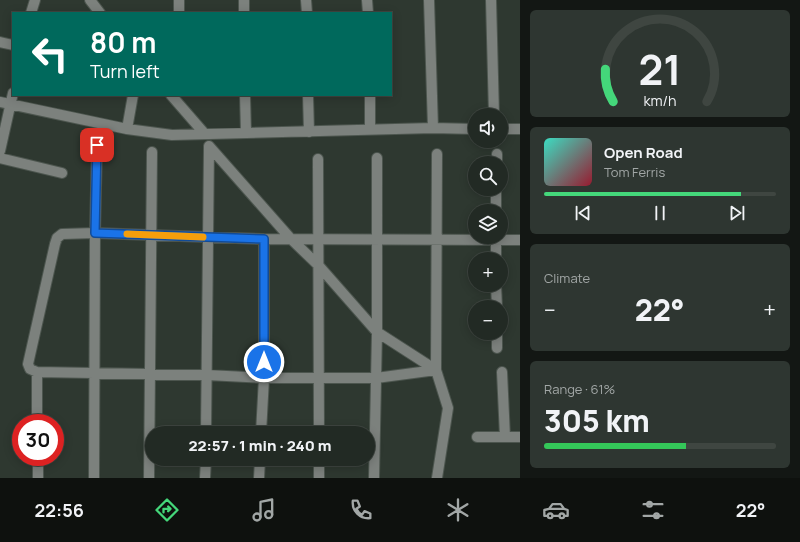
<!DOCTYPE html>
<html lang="en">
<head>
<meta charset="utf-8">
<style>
	:root { --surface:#222a24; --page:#2e3631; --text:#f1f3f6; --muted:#a2a7a6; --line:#3f4641; --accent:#44d77a }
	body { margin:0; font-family:Manrope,sans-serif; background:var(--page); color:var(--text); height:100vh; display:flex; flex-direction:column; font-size:15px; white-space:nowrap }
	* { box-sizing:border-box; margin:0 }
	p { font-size:13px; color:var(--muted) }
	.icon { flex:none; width:22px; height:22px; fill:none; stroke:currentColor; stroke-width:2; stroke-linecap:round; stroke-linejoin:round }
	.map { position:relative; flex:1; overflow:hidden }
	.details { display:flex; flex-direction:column; gap:10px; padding:10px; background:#131714; width:280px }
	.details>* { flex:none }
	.guide { position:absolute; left:12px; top:12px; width:380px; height:84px; border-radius:0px; box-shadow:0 2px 10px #0003,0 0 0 1px var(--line); background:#00695c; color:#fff; overflow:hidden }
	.fabs { position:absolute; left:468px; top:108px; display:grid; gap:8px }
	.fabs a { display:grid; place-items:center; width:40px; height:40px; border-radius:50%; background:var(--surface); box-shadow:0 2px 10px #0003,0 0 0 1px var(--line); font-size:20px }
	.speed { position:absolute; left:12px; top:414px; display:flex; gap:8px; font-size:20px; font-weight:700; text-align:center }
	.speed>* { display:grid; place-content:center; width:52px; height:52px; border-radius:50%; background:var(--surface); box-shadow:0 2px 10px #0003,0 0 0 1px var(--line); line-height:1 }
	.speed .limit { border:6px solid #d22; background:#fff; color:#111 }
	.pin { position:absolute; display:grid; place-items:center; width:34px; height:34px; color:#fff; margin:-17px; border-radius:8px; box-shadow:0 2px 6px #0006 }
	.me { position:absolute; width:44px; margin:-22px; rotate:0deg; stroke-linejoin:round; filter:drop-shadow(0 0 3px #0008) }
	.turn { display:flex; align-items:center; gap:14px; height:84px; padding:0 12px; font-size:18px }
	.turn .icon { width:52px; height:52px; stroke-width:2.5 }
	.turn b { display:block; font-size:28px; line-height:34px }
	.big { font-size:30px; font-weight:800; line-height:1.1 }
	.details .tile { flex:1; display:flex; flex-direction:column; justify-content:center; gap:6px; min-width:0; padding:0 14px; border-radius:6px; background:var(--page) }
	.details .dial { align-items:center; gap:0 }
	.dial svg { height:104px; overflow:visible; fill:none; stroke:var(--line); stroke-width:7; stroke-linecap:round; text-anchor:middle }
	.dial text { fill:var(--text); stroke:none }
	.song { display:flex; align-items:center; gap:12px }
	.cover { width:48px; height:48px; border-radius:6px; background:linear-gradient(135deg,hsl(170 70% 55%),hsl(350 70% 35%)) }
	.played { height:4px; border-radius:2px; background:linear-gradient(90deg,var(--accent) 85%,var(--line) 85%) }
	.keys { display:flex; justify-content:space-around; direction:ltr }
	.heat { display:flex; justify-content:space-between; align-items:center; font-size:22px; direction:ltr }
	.charge { height:6px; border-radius:3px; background:linear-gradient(90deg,#34c759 61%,var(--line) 0) }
	.trip { position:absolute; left:145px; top:426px; width:230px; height:40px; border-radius:20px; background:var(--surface); box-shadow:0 2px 10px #0003,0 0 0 1px var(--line); font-weight:800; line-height:40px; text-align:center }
	.dock { display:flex; height:64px; justify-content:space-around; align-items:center; background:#0e110e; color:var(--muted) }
	.dock .icon { width:28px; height:28px }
	.dock .selected { color:var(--accent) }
	.dock b { font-size:18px; color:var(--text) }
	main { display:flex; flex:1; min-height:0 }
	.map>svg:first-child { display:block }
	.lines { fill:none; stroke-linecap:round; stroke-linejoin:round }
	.minor-casing { stroke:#4c554e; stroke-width:12 }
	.minor { stroke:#7c817d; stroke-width:10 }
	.route-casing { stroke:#114b97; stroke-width:10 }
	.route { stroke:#1a73e8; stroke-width:7 }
	.slow { stroke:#f59e0b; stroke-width:7 }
</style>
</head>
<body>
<main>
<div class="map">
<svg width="520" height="478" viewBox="0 0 520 478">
	<rect width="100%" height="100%" fill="#2e3830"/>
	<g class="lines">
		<g class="minor-casing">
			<path id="minor" d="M 90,0 L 100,13
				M 179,0 L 179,13
				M 244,0 L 244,13
				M 306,0 L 307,13
				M 367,0 L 368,13
				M 429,0 L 433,128
				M 491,0 L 494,115
				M 31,13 L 35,0
				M 0,42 L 13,45
				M 171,95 L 204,133
				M 245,95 L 246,133
				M 308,95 L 309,132
				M 370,95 L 370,130
				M 0,102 L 127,129 L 172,135 L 433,128 L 475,129
				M 127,129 L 133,95
				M 501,129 L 520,129
				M 209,146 L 291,239 L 319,266 L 377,332 L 436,370 L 448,408 L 437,478
				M 0,151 L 13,93
				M 437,154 L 436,370 L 376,378 L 264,378 L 207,375 L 37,372 L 30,369 L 28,364 L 55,244 L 57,238 L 62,234 L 95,233 L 264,239 L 520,240
				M 0,158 L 62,173
				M 318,159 L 319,433
				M 497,163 L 497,154
				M 496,211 L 496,189
				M 496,237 L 496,259
				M 496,285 L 497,307
				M 497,333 L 497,348
				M 37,372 L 37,423
				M 502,372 L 505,437
				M 206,433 L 209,146
				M 261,433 L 264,378 L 264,239
				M 477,437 L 520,437
				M 38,457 L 38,478
				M 94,478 L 95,233 L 97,145
				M 149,478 L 152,152
				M 205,478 L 206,459
				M 259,478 L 260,459
				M 319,478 L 319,459
				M 374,478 L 377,332 L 377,158"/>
		</g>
		<use href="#minor" class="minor"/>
	</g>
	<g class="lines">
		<g class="route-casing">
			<path id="route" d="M 97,145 L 95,233 L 264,239 L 264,362"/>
		</g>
		<use href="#route" class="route"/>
		<path class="slow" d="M 127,234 L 203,237"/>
	</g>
</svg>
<div class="fabs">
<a><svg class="icon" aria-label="sound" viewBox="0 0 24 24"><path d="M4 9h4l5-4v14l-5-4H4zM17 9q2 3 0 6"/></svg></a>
<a><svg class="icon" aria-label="search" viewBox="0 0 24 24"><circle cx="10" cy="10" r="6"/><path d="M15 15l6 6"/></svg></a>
<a><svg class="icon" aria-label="layers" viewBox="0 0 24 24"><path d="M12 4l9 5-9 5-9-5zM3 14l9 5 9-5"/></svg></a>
<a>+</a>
<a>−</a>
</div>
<div class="speed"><div class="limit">30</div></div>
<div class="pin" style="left:97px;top:145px;background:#d93025"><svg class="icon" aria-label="arrive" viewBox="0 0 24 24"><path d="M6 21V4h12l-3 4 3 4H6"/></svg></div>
<svg class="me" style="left:264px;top:362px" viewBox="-20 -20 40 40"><circle r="17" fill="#1a73e8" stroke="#fff" stroke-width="3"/><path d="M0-11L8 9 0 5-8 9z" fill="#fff"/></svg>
<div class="trip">22:57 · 1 min · 240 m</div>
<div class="guide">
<div class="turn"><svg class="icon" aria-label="left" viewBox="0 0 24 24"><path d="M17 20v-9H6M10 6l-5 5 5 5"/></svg><div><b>80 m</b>Turn left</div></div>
</div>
</div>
<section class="details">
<div class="tile dial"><svg viewBox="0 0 100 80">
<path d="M14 69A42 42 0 1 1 86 69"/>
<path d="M14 69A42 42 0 0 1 8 44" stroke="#44d77a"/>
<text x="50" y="56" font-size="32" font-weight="700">21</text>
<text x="50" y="72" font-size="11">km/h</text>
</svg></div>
<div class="tile">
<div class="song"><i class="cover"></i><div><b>Open Road</b><p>Tom Ferris</p></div></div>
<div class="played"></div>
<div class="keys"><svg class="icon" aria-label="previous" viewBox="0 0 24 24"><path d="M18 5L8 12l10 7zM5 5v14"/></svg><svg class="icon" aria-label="pause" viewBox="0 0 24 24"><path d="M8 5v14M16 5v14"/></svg><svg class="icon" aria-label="next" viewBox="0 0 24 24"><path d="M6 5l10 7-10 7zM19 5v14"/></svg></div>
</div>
<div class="tile"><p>Climate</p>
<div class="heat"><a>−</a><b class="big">22°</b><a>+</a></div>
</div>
<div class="tile"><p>Range · 61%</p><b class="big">305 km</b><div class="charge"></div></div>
</section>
</main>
<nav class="dock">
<b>22:56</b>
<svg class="icon selected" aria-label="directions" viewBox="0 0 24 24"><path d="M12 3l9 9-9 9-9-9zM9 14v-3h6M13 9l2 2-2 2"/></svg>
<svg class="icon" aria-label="music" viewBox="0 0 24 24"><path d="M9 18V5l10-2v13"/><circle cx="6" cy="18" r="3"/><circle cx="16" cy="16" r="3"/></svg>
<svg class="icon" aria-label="phone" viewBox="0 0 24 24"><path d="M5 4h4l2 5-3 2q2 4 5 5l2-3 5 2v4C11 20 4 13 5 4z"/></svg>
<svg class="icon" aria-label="climate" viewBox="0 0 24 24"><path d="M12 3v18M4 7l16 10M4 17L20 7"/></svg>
<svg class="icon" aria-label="car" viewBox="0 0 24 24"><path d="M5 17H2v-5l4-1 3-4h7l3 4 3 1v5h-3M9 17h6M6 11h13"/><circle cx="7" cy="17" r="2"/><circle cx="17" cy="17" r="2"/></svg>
<svg class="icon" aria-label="filters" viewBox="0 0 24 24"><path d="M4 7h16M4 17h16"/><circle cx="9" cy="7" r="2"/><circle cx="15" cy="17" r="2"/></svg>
<b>22°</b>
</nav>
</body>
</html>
